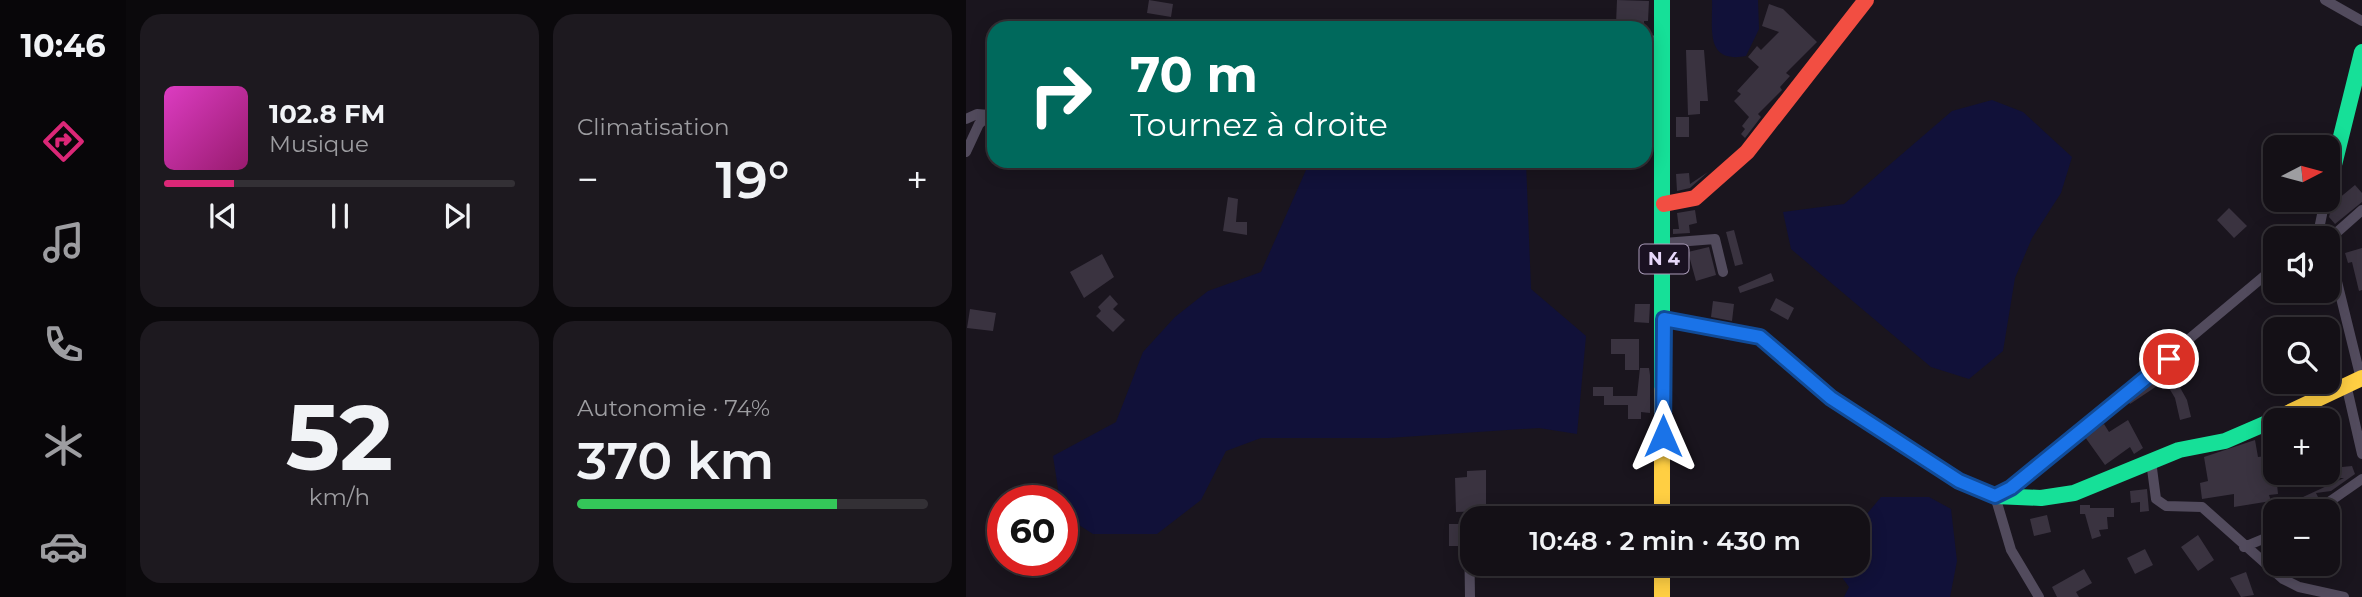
<!DOCTYPE html>
<html lang="fr">
<head>
<meta charset="utf-8">
<style>
	:root { --surface:#141016; --page:#1d191f; --text:#f1f3f6; --muted:#9d9da1; --line:#333035; --accent:#db2777 }
	body { margin:0; font-family:Montserrat,sans-serif; background:var(--page); color:var(--text); height:100vh; display:flex; flex-direction:column; font-size:26px; white-space:nowrap }
	* { box-sizing:border-box; margin:0 }
	p { font-size:23px; color:var(--muted) }
	.icon { flex:none; width:38px; height:38px; fill:none; stroke:currentColor; stroke-width:2; stroke-linecap:round; stroke-linejoin:round }
	.map { position:relative; flex:1; overflow:hidden }
	.sheet { display:flex; flex-direction:column; gap:14px; padding:14px; background:#0b090c; width:840px }
	.sheet>* { flex:none }
	.top-card { position:absolute; left:21px; top:21px; width:665px; height:147px; border-radius:21px; box-shadow:0 4px 18px #0003,0 0 0 2px var(--line); background:#00695c; color:#fff; overflow:hidden }
	.needle { width:46px; rotate:84deg }
	.controls { position:absolute; left:1297px; top:135px; display:grid; gap:14px }
	.controls a { display:grid; place-items:center; width:77px; height:77px; border-radius:14px; background:var(--surface); box-shadow:0 4px 18px #0003,0 0 0 2px var(--line); font-size:35px }
	.speed { position:absolute; left:21px; top:485px; display:flex; gap:14px; font-size:35px; font-weight:700; text-align:center }
	.speed>* { display:grid; place-content:center; width:91px; height:91px; border-radius:50%; background:var(--surface); box-shadow:0 4px 18px #0003,0 0 0 2px var(--line); line-height:1 }
	.speed .limit { border:10px solid #d22; background:#fff; color:#111 }
	.pin { position:absolute; display:grid; place-items:center; width:60px; height:60px; color:#fff; margin:-30px; border:4px solid #fff; border-radius:50%; box-shadow:0 2px 7px #0007 }
	.me { position:absolute; width:77px; margin:-38px; rotate:0deg; stroke-linejoin:round; filter:drop-shadow(0 0 5px #0008) }
	.turn { display:flex; align-items:center; gap:24px; height:147px; padding:0 28px; font-size:32px }
	.turn .icon { width:91px; height:91px; stroke-width:2.5 }
	.turn b { display:block; font-size:49px; line-height:60px }
	.big { font-size:52px; font-weight:600; line-height:1.1 }
	.sheet .widget { flex:1; display:flex; flex-direction:column; justify-content:center; gap:10px; min-width:0; padding:0 24px; border-radius:21px; background:var(--page) }
	.sheet .dial { align-items:center; gap:0 }
	.dial b { font-size:91px; line-height:1 }
	.song { display:flex; align-items:center; gap:21px }
	.cover { width:84px; height:84px; border-radius:10px; background:linear-gradient(135deg,hsl(310 70% 55%),hsl(320 70% 35%)) }
	.played { height:7px; border-radius:4px; background:linear-gradient(90deg,var(--accent) 20%,var(--line) 20%) }
	.keys { display:flex; justify-content:space-around; direction:ltr }
	.heat { display:flex; justify-content:space-between; align-items:center; font-size:38px; direction:ltr }
	.charge { height:10px; border-radius:5px; background:linear-gradient(90deg,#34c759 74%,var(--line) 0) }
	.sheet .tiles { flex:1; display:grid; gap:14px; grid-template-columns:repeat(2,1fr) }
	.trip { position:absolute; left:494px; top:506px; width:410px; height:70px; border-radius:21px; background:var(--surface); box-shadow:0 4px 18px #0003,0 0 0 2px var(--line); font-weight:600; line-height:70px; text-align:center }
	main { display:flex; flex:1; min-height:0 }
	.tabs { display:flex; flex-direction:column; width:126px; justify-content:space-around; align-items:center; background:#080609; color:var(--muted) }
	.tabs .icon { width:49px; height:49px }
	.tabs .selected { color:var(--accent) }
	.tabs b { font-size:32px; color:var(--text) }
	.map>svg:first-child { display:block }
	.water { fill:#111139 }
	.building { fill:#3a3340 }
	.lines { fill:none; stroke-linecap:round; stroke-linejoin:round }
	.street { stroke:#524b5d; stroke-width:10 }
	.fast { stroke:#16e098; stroke-width:16 }
	.slow { stroke:#ffcf43; stroke-width:16 }
	.jam { stroke:#f24e42; stroke-width:16 }
	.route-casing { stroke:#114b97; stroke-width:18 }
	.route { stroke:#1a73e8; stroke-width:12 }
	.labels { text-anchor:middle; stroke-width:7; stroke-linejoin:round; paint-order:stroke }
	.shield { fill:#1a1122; stroke:#aa9cb9; stroke-width:2 }
	.shield-label { font-size:18px; font-weight:bold; fill:#e7d7fa }
</style>
</head>
<body>
<main>
<nav class="tabs">
<b>10:46</b>
<svg class="icon selected" aria-label="directions" viewBox="0 0 24 24"><path d="M12 3l9 9-9 9-9-9zM9 14v-3h6M13 9l2 2-2 2"/></svg>
<svg class="icon" aria-label="music" viewBox="0 0 24 24"><path d="M9 18V5l10-2v13"/><circle cx="6" cy="18" r="3"/><circle cx="16" cy="16" r="3"/></svg>
<svg class="icon" aria-label="phone" viewBox="0 0 24 24"><path d="M5 4h4l2 5-3 2q2 4 5 5l2-3 5 2v4C11 20 4 13 5 4z"/></svg>
<svg class="icon" aria-label="climate" viewBox="0 0 24 24"><path d="M12 3v18M4 7l16 10M4 17L20 7"/></svg>
<svg class="icon" aria-label="car" viewBox="0 0 24 24"><path d="M5 17H2v-5l4-1 3-4h7l3 4 3 1v5h-3M9 17h6M6 11h13"/><circle cx="7" cy="17" r="2"/><circle cx="17" cy="17" r="2"/></svg>
</nav>
<section class="sheet">
<div class="tiles">
<div class="widget">
<div class="song"><i class="cover"></i><div><b>102.8 FM</b><p>Musique</p></div></div>
<div class="played"></div>
<div class="keys"><svg class="icon" aria-label="previous" viewBox="0 0 24 24"><path d="M18 5L8 12l10 7zM5 5v14"/></svg><svg class="icon" aria-label="pause" viewBox="0 0 24 24"><path d="M8 5v14M16 5v14"/></svg><svg class="icon" aria-label="next" viewBox="0 0 24 24"><path d="M6 5l10 7-10 7zM19 5v14"/></svg></div>
</div>
<div class="widget"><p>Climatisation</p>
<div class="heat"><a>−</a><b class="big">19°</b><a>+</a></div>
</div>
<div class="widget dial"><b>52</b><p>km/h</p></div>
<div class="widget"><p>Autonomie · 74%</p><b class="big">370 km</b><div class="charge"></div></div>
</div>
</section>
<div class="map">
<svg width="1396" height="597" viewBox="0 0 1396 597">
	<rect width="100%" height="100%" fill="#1a151e"/>
	<path class="water" d="M 746,0 L 792,0 L 793,29 L 780,56 C 738,64 747,28 746,0 Z
		M 1026,100 L 1057,112 L 1106,157 L 1095,193 L 1066,238 L 1049,278 L 1037,351 L 1003,379 L 965,367 L 825,249 L 817,212 L 878,204 L 986,111 Z
		M 344,161 L 560,162 L 565,289 L 620,336 L 611,434 L 573,428 L 422,438 L 295,438 L 260,451 L 235,500 L 191,534 L 127,534 L 96,514 L 87,456 L 150,422 L 177,352 L 209,317 L 242,291 L 295,272 Z
		M 915,497 L 963,497 L 985,509 L 991,561 L 984,597 L 878,597 L 883,587 L 873,573 L 875,564 L 891,564 L 891,526 Z"/>
	<path class="building" d="M 183,0 L 207,4 L 205,17 L 181,13 Z
		M 651,0 L 683,1 L 682,21 L 678,21 L 678,28 L 653,28 L 654,24 L 650,24 Z
		M 803,4 L 817,9 L 851,42 L 820,73 L 824,76 L 814,87 L 816,90 L 792,114 L 795,117 L 779,138 L 775,134 L 779,129 L 776,126 L 783,117 L 768,101 L 775,94 L 771,91 L 793,67 L 782,57 L 791,46 L 795,50 L 813,32 L 796,26 Z
		M 720,50 L 738,50 L 742,101 L 734,101 L 734,114 L 722,115 Z
		M 710,117 L 723,117 L 723,137 L 710,137 Z
		M 742,172 L 724,188 L 711,191 L 710,174 L 723,173 L 724,184 Z
		M 1389,185 L 1396,193 L 1396,202 L 1369,224 L 1363,217 L 1366,204 Z
		M 262,197 L 272,199 L 270,222 L 281,222 L 281,235 L 257,231 Z
		M 1263,208 L 1281,226 L 1268,238 L 1251,220 Z
		M 729,210 L 731,223 L 723,225 L 724,233 L 707,234 L 707,229 L 713,229 L 711,213 Z
		M 768,230 L 777,264 L 769,266 L 760,232 Z
		M 743,247 L 750,275 L 730,281 L 722,252 Z
		M 1396,248 L 1396,290 L 1393,291 L 1386,262 L 1382,263 L 1379,253 Z
		M 136,254 L 148,277 L 118,298 L 104,272 Z
		M 805,273 L 808,281 L 774,293 L 772,287 Z
		M 144,295 L 152,304 L 147,309 L 159,320 L 147,332 L 130,316 L 135,311 L 132,307 Z
		M 810,298 L 828,308 L 822,320 L 804,310 Z
		M 747,301 L 768,304 L 766,321 L 745,317 Z
		M 669,304 L 684,304 L 683,323 L 668,322 Z
		M 4,309 L 30,313 L 27,331 L 1,328 Z
		M 645,339 L 673,339 L 673,370 L 659,370 L 659,354 L 645,354 Z
		M 674,368 L 683,368 L 684,375 L 684,413 L 675,412 L 675,419 L 662,419 L 662,405 L 638,405 L 638,396 L 627,396 L 627,387 L 647,387 L 647,396 L 671,396 Z
		M 1206,373 L 1221,400 L 1225,417 L 1214,420 L 1209,398 L 1197,378 Z
		M 1192,375 L 1197,382 L 1164,404 L 1162,401 Z
		M 1162,420 L 1177,448 L 1168,454 L 1164,447 L 1139,465 L 1119,437 L 1138,424 L 1143,432 Z
		M 1289,440 L 1292,457 L 1308,455 L 1312,494 L 1303,495 L 1305,501 L 1268,507 L 1268,494 L 1236,499 L 1234,483 L 1242,481 L 1238,457 Z
		M 1375,463 L 1376,467 L 1386,466 L 1389,474 L 1365,491 L 1350,493 L 1353,499 L 1342,508 L 1337,497 L 1378,478 L 1369,478 L 1366,465 Z
		M 520,470 L 520,511 L 490,512 L 489,478 L 501,477 L 501,471 Z
		M 1181,489 L 1183,511 L 1174,512 L 1174,502 L 1165,503 L 1164,491 Z
		M 1114,505 L 1124,505 L 1124,508 L 1148,508 L 1148,517 L 1141,517 L 1142,529 L 1133,530 L 1135,536 L 1126,539 L 1119,514 L 1114,514 Z
		M 1081,515 L 1085,532 L 1068,536 L 1064,519 Z
		M 483,524 L 498,524 L 495,546 L 483,546 Z
		M 1232,535 L 1248,560 L 1232,571 L 1215,547 Z
		M 1179,549 L 1187,565 L 1169,574 L 1161,558 Z
		M 1118,569 L 1126,583 L 1110,592 L 1113,597 L 1091,597 L 1086,587 Z
		M 1280,572 L 1288,595 L 1275,597 L 1264,578 Z"/>
	<g class="lines">
		<path class="street" d="M 1359,0 L 1396,21
			M 679,40 L 696,41
			M 0,119 L 11,114 L 23,115
			M 0,152 L 13,124 L 28,111
			M 1343,238 L 1353,229 L 1359,200
			M 698,243 L 749,239 L 757,272
			M 1362,245 L 1395,379
			M 1363,247 L 1369,234 L 1396,210
			M 1380,384 L 1396,454
			M 1185,461 L 1190,499 L 1200,506 L 1236,507 L 1317,579 L 1333,587 L 1378,597
			M 1350,511 L 1396,479
			M 503,530 L 504,597
			M 1278,547 L 1309,534
			M 1073,597 L 1045,550 L 1029,496 L 1045,488 L 1309,267"/>
		<path class="fast" d="M 696,0 L 696,391
			M 1362,189 L 1396,52
			M 698,319 L 794,337 L 865,398 L 993,481 L 1029,496 L 1075,498 L 1108,493 L 1213,450 L 1259,441 L 1303,422"/>
		<path class="slow" d="M 696,391 L 696,518
			M 1303,422 L 1396,378
			M 696,564 L 696,597"/>
		<path class="jam" d="M 698,204 L 729,198 L 781,152 L 900,0"/>
	</g>
	<g class="lines">
		<g class="route-casing">
			<path id="route" d="M 697,436 L 698,319 L 794,337 L 865,398 L 993,481 L 1029,496 L 1045,488 L 1203,359"/>
		</g>
		<use href="#route" class="route"/>
	</g>
	<g class="labels">
		<rect class="shield" x="673.5" y="244.5" width="49" height="29" rx="5"/>
		<g class="shield-label">
			<text x="698" y="265">N 4</text>
		</g>
	</g>
</svg>
<div class="controls">
<a><svg class="needle" viewBox="-14 -14 28 28"><path d="M0-13l5 13h-10z" fill="#e53935"/><path d="M0 13l5-13h-10z" fill="#9d9da1"/></svg></a>
<a><svg class="icon" aria-label="sound" viewBox="0 0 24 24"><path d="M4 9h4l5-4v14l-5-4H4zM17 9q2 3 0 6"/></svg></a>
<a><svg class="icon" aria-label="search" viewBox="0 0 24 24"><circle cx="10" cy="10" r="6"/><path d="M15 15l6 6"/></svg></a>
<a>+</a>
<a>−</a>
</div>
<div class="speed"><div class="limit">60</div></div>
<div class="pin" style="left:1203px;top:359px;background:#d93025"><svg class="icon" aria-label="arrive" viewBox="0 0 24 24"><path d="M6 21V4h12l-3 4 3 4H6"/></svg></div>
<svg class="me" style="left:697px;top:436px" viewBox="-20 -20 40 40"><path d="M0-17L14 15 0 8-14 15z" fill="#1a73e8" stroke="#fff" stroke-width="4"/></svg>
<div class="trip">10:48 · 2 min · 430 m</div>
<div class="top-card">
<div class="turn"><svg class="icon" aria-label="right" viewBox="0 0 24 24"><path d="M7 20v-9h11M14 6l5 5-5 5"/></svg><div><b>70 m</b>Tournez à droite</div></div>
</div>
</div>
</main>
</body>
</html>
